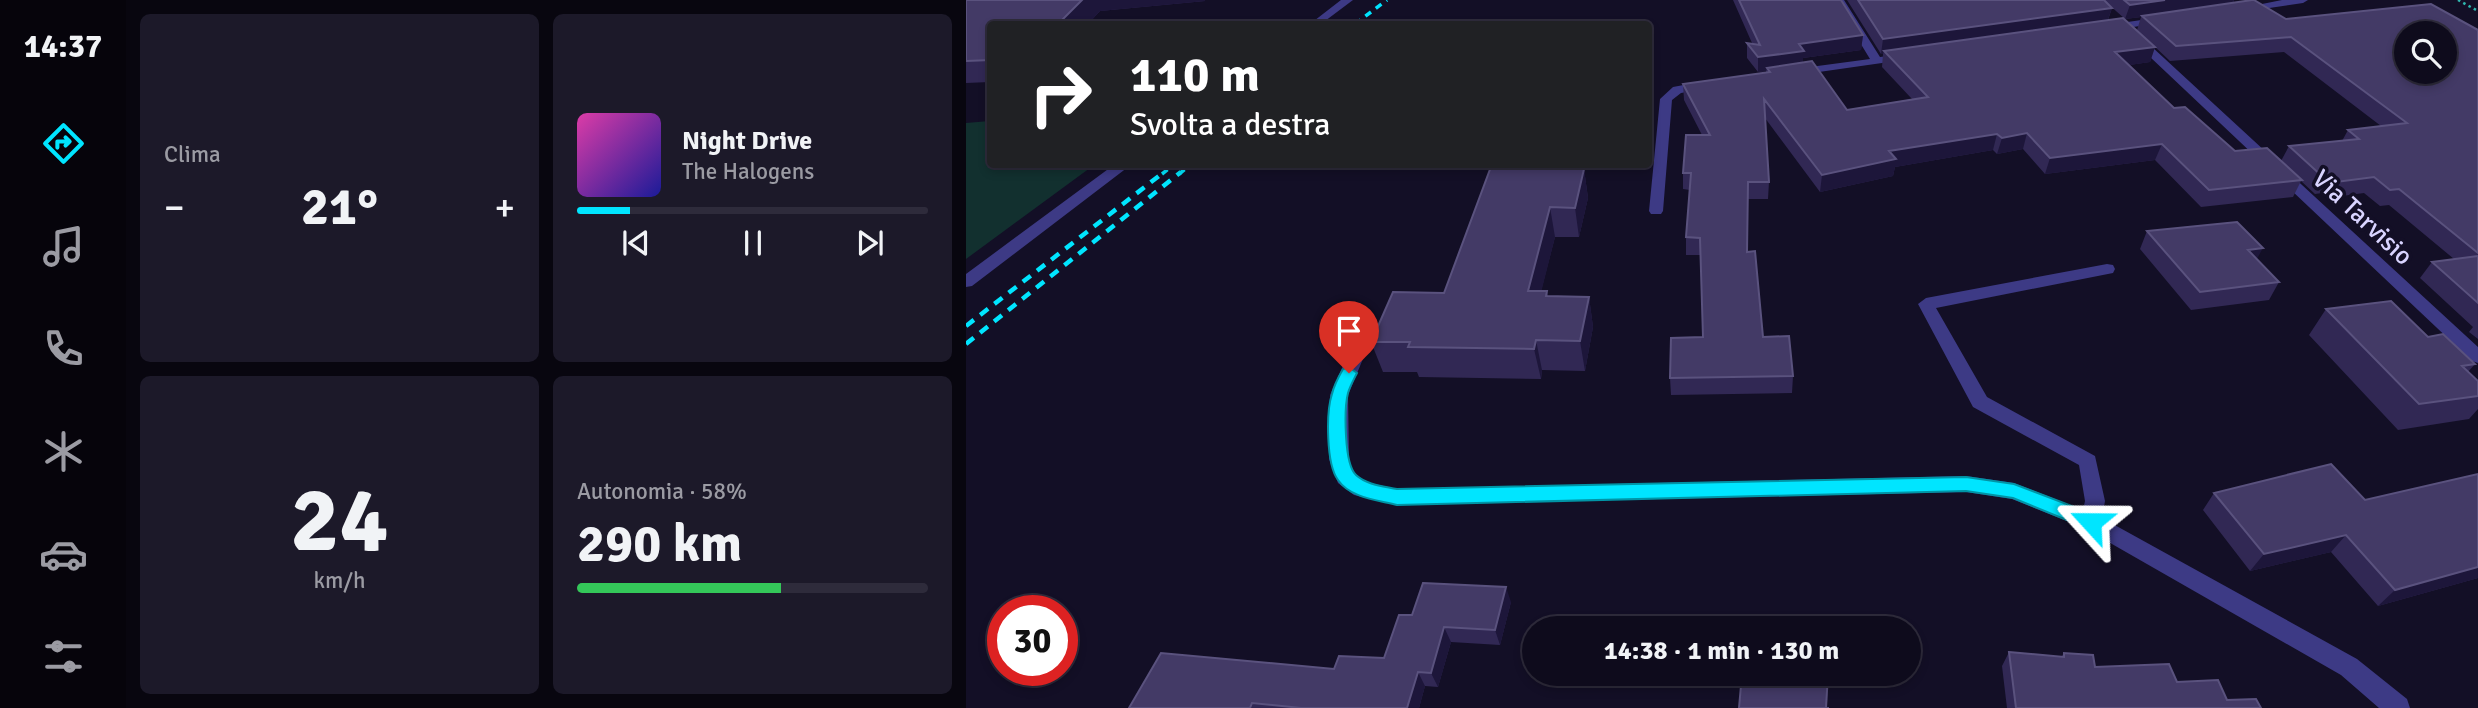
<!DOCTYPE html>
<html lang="it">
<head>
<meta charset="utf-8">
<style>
	:root { --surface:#0e0b1c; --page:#1c1929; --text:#f1f3f6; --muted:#9b9ba3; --line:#2e2b3b; --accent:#00e5ff }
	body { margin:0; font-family:Signika,sans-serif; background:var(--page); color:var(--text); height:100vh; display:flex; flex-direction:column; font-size:26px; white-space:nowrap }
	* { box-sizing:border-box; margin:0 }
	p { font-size:23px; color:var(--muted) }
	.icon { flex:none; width:38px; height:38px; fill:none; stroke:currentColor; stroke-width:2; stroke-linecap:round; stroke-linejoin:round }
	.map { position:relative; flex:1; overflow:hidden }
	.drawer { display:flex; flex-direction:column; gap:14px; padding:14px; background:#08060f; width:840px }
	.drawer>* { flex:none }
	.top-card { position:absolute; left:21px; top:21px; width:665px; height:147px; border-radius:7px; box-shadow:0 4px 10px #0003,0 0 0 2px var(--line); background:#202124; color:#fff; overflow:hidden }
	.fabs { position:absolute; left:1428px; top:21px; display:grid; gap:14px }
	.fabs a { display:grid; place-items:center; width:63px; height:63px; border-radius:50%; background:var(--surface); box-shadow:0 4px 10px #0003,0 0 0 2px var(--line); font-size:35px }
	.speed { position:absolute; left:21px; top:595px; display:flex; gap:14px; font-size:35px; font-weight:700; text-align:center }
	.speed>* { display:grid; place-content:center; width:91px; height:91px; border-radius:50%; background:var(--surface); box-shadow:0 4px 10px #0003,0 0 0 2px var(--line); line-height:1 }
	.speed .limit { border:10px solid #d22; background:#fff; color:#111 }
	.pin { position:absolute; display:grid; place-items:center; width:60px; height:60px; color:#fff; margin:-72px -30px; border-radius:50% 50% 50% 0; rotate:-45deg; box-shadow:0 0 7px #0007 }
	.pin .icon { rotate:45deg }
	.me { position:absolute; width:77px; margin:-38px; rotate:294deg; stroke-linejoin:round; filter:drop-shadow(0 0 5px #0008) }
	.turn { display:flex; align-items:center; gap:24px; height:147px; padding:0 28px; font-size:32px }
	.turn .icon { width:91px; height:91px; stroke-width:2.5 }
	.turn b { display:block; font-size:49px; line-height:60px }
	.big { font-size:52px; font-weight:700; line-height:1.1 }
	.drawer .card { flex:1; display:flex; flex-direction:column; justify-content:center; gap:10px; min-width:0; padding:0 24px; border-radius:10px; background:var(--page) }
	.drawer .dial { align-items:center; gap:0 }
	.dial b { font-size:91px; line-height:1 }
	.song { display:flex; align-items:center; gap:21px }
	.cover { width:84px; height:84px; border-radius:10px; background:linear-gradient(135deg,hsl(320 70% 55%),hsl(240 70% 35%)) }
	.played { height:7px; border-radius:4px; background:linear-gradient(90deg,var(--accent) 15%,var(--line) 15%) }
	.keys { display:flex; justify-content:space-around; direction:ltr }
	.heat { display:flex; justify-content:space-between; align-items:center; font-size:38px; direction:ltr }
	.charge { height:10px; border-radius:5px; background:linear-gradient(90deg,#34c759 58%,var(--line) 0) }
	.drawer .tiles { flex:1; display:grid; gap:14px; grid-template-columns:repeat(2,1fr) }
	.trip { position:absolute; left:556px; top:616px; width:399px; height:70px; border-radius:35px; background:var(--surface); box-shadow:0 4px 10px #0003,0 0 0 2px var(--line); font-weight:700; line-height:70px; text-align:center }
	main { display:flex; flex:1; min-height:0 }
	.menu { display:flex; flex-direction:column; width:126px; justify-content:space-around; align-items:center; background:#06040b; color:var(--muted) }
	.menu .icon { width:49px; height:49px }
	.menu .selected { color:var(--accent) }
	.menu b { font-size:32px; color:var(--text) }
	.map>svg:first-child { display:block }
	.green { fill:#12302f }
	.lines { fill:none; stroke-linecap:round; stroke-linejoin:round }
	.path { stroke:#2fb8b0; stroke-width:2.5; stroke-dasharray:2.5 3.5; stroke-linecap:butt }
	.minor { fill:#3d3a85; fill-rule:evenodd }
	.rail-far1 { stroke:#00e5ff; stroke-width:3.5; stroke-dasharray:7 6; stroke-linecap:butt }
	.rail { stroke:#00e5ff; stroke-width:4.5; stroke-dasharray:10 8; stroke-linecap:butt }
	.wall { fill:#312854; fill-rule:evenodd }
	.shaded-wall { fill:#1d163a }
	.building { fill:#433a66; stroke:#5a527e; stroke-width:2; fill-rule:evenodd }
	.route { fill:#00e5ff; stroke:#0095a6; stroke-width:2 }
	.labels { text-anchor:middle; stroke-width:7; stroke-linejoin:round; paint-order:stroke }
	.street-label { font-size:26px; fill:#d9d4ff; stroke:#130f26 }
</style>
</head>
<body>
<main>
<nav class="menu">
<b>14:37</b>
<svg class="icon selected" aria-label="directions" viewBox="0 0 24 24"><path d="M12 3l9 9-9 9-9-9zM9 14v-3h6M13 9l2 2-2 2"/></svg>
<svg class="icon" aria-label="music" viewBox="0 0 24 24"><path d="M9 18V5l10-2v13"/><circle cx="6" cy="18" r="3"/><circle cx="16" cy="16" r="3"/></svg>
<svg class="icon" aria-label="phone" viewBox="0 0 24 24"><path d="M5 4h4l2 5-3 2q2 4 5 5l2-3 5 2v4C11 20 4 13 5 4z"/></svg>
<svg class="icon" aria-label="climate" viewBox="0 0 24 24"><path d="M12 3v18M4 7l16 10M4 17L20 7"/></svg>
<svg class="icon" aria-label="car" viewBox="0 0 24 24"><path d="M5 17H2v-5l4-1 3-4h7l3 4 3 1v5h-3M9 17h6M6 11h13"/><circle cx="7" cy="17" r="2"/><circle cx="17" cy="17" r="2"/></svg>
<svg class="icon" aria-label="filters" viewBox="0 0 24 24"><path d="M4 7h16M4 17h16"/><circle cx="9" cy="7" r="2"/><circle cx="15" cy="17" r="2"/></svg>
</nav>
<section class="drawer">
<div class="tiles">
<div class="card"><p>Clima</p>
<div class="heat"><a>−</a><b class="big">21°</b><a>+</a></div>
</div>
<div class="card">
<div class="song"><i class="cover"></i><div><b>Night Drive</b><p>The Halogens</p></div></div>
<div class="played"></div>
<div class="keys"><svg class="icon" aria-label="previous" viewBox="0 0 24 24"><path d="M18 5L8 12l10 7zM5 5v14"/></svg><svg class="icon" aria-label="pause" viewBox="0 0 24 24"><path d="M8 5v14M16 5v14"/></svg><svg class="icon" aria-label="next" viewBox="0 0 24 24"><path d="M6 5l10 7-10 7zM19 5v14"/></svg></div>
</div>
<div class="card dial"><b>24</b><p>km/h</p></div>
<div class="card"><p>Autonomia · 58%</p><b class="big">290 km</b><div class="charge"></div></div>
</div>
</section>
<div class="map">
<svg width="1512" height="708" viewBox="0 0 1512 708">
	<rect width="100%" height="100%" fill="#130f26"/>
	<path class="green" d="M 24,121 L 24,164 L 128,165 L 0,259 L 0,123 Z"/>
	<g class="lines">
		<path class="path" d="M 1492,0 L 1512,11"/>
		<path class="minor" d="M 375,0 L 387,0 L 355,24 L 344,24 Z
			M 868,0 L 878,0 L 914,57 L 940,54 L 946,57 L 944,59 L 825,76 L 825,70 L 829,69 L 904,59 Z
			M 1316,0 L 1342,0 L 1337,3 L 1276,12 L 1271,9 Z
			M 1196,17 L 1201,20 L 1200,22 L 1141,31 L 1135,28 L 1141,25 Z
			M 1165,35 L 1173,35 L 1512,347 L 1512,363 L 1506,361 L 1165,39 Z
			M 739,81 L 745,85 L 743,88 L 715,93 L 706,100 L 697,211 L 695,214 L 685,214 L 683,211 L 694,99 L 707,87 Z
			M 149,164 L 166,164 L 6,286 L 0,287 L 0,274 Z
			M 1141,264 L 1147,265 L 1149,269 L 1147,273 L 970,308 L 1021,397 L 1129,456 L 1139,501 L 1136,518 L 1391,659 L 1441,699 L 1444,708 L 1413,708 L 1375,675 L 1118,528 L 1046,499 L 1000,492 L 431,505 L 388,495 L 372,483 L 363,459 L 364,395 L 395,325 L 403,319 L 411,325 L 382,395 L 383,459 L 387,472 L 400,482 L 431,489 L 1000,476 L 1048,483 L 1117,510 L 1119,501 L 1113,465 L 1007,407 L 952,304 L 960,298 Z"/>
		<path class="rail-far1" d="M 389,24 L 421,0
			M 196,174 L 209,164
			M 213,174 L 226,164"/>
		<path class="rail" d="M 0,326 L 198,172
			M 0,344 L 215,172"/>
	</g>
	<path class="wall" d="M 0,0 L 239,0 L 239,1 L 134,11 L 122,24 L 24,24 L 24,82 L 0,83 Z
		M 767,0 L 875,0 L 897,35 L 895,50 L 837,58 L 837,63 L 881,110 L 946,99 L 916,67 L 917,54 L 915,54 L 881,0 L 1268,0 L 1267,3 L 1320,19 L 1512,30 L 1512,339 L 1503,332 L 1507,327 L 1454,278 L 1466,262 L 1488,259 L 1423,205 L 1414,206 L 1398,193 L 1361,198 L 1356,193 L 1349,194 L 1335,181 L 1327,197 L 1235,207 L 1189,160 L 1079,174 L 1057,149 L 1031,154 L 1027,150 L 929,167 L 927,176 L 854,192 L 799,118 L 803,182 L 802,199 L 782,199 L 781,252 L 797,337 L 827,376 L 826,393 L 705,395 L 704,378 L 737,337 L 735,255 L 720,255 L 720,237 L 724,190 L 717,189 L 717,173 L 736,135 L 718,100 L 717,84 L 800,73 L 800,71 L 792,72 L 781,58 L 781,43 L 786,43 ZM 1141,3 L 1159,19 L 1175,17 L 1171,30 L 1204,61 L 1318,52 L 1415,126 L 1382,130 L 1376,141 L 1323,146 L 1315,161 L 1269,151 L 1208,108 L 1163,65 L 1184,62 L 1189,47 L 1142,20 L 1146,8 Z
		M 593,164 L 593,168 L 618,169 L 622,198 L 613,237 L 589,237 L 575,291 L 581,291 L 582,296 L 623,297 L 627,327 L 619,371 L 576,370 L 575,379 L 453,377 L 451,372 L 417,372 L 405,342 L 478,293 Z
		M 1181,231 L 1291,259 L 1313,282 L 1303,300 L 1225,310 L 1174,249 Z
		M 1360,309 L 1462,337 L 1509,364 L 1502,372 L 1512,381 L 1512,409 L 1503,419 L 1432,430 L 1343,335 Z
		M 1248,493 L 1399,500 L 1512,578 L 1412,606 L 1365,552 L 1284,571 L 1237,510 Z
		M 545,602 L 534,645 L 485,642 L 472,687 L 459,686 L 453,708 L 163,708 L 368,669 L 418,658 L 446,615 Z
		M 1043,652 L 1095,657 L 1098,653 L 1129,667 L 1211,682 L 1261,700 L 1295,708 L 1041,708 L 1036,666 Z
		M 677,674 L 862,674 L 860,708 L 775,683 L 677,677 Z"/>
	<path class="shaded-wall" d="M 116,0 L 239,0 L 239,1 L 134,11 L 122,24 L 92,24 Z
		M 1199,0 L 1268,0 L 1266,4 L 1176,16 L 1175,17 L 1159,19 L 1164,5 Z
		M 1146,8 L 1141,22 L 918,51 L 917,54 L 915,54 L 917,39 Z
		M 897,35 L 895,50 L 837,58 L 837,66 L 801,68 L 800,71 L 792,72 L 792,57 L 833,44 Z
		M 1189,47 L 1184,62 L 1144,68 L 1149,52 Z
		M 1061,133 L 1057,149 L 1031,154 L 1036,138 Z
		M 1031,134 L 1027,150 L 929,167 L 927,176 L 854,192 L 856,175 L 923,151 Z
		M 1196,144 L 1189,160 L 1079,174 L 1084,158 Z
		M 618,169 L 622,198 L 613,237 L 609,208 Z
		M 584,207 L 589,237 L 568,321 L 562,291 Z
		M 1297,248 L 1287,266 L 1282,250 Z
		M 623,297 L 627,327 L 619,371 L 614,341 Z
		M 570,340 L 576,370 L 575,379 L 568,349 Z
		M 1380,535 L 1365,552 L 1284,571 L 1298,554 Z
		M 1512,567 L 1512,578 L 1412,606 L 1429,590 Z
		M 540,587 L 545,602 L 534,645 L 529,630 Z
		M 478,627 L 485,642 L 472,687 L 465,673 Z
		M 452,672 L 459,686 L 453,708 L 441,708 Z"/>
	<path class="building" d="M 0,0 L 116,0 L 92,24 L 24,24 L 24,60 L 0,61 Z
		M 773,0 L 875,0 L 897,35 L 833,44 L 838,51 L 792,57 L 781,43 L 794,45 Z
		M 892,0 L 1138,0 L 1146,8 L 917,39 Z
		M 1158,0 L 1199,0 L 1164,5 Z
		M 1286,0 L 1288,0 L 1320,19 L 1465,4 L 1512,30 L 1512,253 L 1433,189 L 1424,190 L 1408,177 L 1370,182 L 1365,177 L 1358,178 L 1323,146 L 1393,139 L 1382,130 L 1441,123 L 1325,37 L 1210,46 L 1176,16 ZM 1440,33 L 1479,33 L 1479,72 L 1440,72 Z
		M 1157,18 L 1189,47 L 1149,52 L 1208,108 L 1219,107 L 1269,151 L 1301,148 L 1336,180 L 1243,190 L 1196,144 L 1084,158 L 1061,133 L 1036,138 L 1031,134 L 923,151 L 930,159 L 856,175 L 798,99 L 803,182 L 782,182 L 781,252 L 789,251 L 797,337 L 823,336 L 827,376 L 704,378 L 705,338 L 737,337 L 734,238 L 720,237 L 725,173 L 717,173 L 720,135 L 744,135 L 717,84 L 804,72 L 801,68 L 846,61 L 881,110 L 962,97 L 918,51 Z
		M 526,164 L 593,164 L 592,168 L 618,169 L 609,208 L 584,207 L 562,291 L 581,291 L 580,296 L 623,297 L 614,341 L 570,340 L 568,349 L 442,347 L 444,342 L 405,342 L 427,292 L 478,293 Z
		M 1271,222 L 1297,248 L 1282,250 L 1313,282 L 1234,292 L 1181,231 Z
		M 1512,256 L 1512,303 L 1466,262 Z
		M 1425,301 L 1462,337 L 1477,334 L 1509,364 L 1496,366 L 1512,381 L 1512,396 L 1453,404 L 1360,309 Z
		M 1365,464 L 1399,500 L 1512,474 L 1512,567 L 1429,590 L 1380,535 L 1298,554 L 1248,493 Z
		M 457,583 L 540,587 L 529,630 L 478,627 L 465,673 L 452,672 L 441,708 L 335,708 L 286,703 L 284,708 L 163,708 L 195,653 L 368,669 L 373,656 L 418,658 L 433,615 L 446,615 Z
		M 751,622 L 786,628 L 750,628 Z
		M 1043,652 L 1098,657 L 1098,653 L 1127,655 L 1129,667 L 1203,664 L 1211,682 L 1252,680 L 1261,700 L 1290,699 L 1295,708 L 1050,708 Z
		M 776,674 L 862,674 L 860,708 L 863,708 L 773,708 Z"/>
	<path class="route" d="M 383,367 L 391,373 C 388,379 384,386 382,393 C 378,409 378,464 390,475 C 401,485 417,486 431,489 L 1000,477 L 1048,484 L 1132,516 L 1135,522 L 1132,527 L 1125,530 L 1047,498 L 1000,491 L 431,505 C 412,500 384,498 372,480 C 360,464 360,412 366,394 C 368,385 373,376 377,369 Z"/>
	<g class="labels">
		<g class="street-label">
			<text transform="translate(1397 217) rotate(43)" y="9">Via Tarvisio</text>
		</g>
	</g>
</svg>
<div class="fabs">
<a><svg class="icon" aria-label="search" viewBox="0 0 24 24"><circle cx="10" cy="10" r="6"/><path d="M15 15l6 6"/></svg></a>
</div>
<div class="speed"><div class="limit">30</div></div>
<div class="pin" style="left:383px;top:373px;background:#d93025"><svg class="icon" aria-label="arrive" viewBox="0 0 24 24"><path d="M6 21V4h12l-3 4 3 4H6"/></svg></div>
<svg class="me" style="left:1125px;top:522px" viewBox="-20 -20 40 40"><path d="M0-17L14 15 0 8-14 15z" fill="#00e5ff" stroke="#fff" stroke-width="4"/></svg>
<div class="trip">14:38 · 1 min · 130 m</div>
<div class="top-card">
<div class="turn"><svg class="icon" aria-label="right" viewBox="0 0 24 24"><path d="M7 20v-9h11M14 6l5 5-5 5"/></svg><div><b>110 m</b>Svolta a destra</div></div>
</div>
</div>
</main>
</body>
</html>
